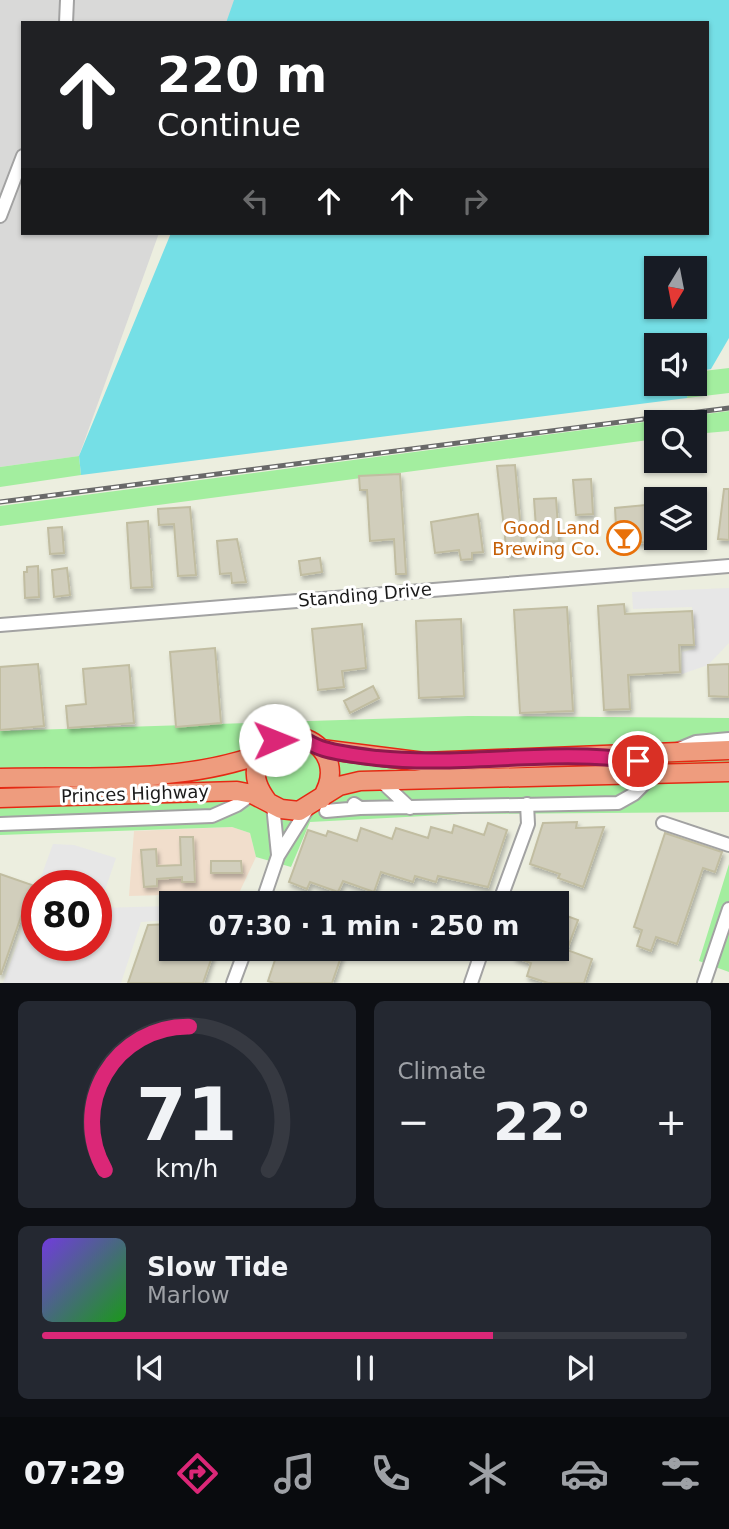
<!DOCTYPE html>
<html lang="en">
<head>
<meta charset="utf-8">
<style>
	:root { --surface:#171b24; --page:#242831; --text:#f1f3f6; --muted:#9ea1a6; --line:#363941; --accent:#db2777 }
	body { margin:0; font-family:"DejaVu Sans",sans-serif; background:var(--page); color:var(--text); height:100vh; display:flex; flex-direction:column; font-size:26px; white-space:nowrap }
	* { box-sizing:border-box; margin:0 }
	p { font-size:23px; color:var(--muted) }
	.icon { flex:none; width:38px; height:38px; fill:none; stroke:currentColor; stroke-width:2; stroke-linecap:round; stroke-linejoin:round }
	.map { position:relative; height:983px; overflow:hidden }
	.sheet { display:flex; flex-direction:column; gap:18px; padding:18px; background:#0d0f14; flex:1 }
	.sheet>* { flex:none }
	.guide { position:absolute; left:21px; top:21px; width:688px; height:214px; border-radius:0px; box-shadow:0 2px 5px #0004; background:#202124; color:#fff; overflow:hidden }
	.needle { width:46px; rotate:190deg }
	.fabs { position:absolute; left:644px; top:256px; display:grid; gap:14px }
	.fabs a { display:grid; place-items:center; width:63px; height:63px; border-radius:0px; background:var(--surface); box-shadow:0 2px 5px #0004; font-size:35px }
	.speed { position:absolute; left:21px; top:870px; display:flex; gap:14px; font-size:35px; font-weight:700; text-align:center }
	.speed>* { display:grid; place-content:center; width:91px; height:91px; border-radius:50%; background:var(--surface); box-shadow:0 2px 5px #0004; line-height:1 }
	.speed .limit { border:10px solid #d22; background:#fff; color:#111 }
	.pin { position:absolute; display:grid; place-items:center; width:60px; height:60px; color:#fff; margin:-30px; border:4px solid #fff; border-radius:50%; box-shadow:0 2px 7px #0007 }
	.me { position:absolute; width:77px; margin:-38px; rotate:89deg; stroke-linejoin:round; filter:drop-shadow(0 0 5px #0008) }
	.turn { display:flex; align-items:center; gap:24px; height:147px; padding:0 21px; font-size:32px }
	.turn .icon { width:91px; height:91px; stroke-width:2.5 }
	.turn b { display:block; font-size:49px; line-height:60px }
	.lanes { display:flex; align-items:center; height:66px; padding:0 21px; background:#0003; justify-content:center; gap:35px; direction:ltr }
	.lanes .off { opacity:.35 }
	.big { font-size:52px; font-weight:700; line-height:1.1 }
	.sheet .tile { flex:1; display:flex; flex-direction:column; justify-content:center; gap:10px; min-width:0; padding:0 24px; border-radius:10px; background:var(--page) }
	.sheet .dial { align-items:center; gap:0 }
	.dial svg { height:182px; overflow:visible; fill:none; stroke:var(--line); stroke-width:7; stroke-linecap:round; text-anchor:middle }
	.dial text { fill:var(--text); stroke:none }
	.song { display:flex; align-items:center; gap:21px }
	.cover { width:84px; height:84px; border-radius:10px; background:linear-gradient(135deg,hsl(260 70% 55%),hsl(120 70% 35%)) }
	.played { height:7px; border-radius:4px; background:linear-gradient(90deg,var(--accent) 70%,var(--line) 70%) }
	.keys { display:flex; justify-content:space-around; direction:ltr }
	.heat { display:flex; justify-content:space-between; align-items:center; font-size:38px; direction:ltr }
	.sheet .tiles { flex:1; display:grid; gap:18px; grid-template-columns:1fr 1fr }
	.tile:last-child { grid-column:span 2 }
	.trip { position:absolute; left:159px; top:891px; width:410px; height:70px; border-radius:0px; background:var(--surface); box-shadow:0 2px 5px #0004; font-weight:700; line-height:70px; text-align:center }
	.tabs { display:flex; height:112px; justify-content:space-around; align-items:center; background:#090b0e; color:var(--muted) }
	.tabs .icon { width:49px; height:49px }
	.tabs .on { color:var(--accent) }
	.tabs b { font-size:32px; color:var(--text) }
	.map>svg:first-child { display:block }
	.residential { fill:#d9d9d8 }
	.commercial { fill:#f1decc }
	.grass { fill:#a3ee9f }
	.pitch { fill:#75dfe6; fill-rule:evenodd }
	.parking { fill:#e7e7e7 }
	.building { fill:#d1cebc; stroke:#c1bda1; stroke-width:2; filter:url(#shadow) }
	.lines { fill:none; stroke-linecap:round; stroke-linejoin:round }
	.minor-casing { stroke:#a2a2a2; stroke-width:16 }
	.highway-casing { stroke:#e52913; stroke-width:21 }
	.minor { stroke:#fff; stroke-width:12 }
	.highway { stroke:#ee9c7e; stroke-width:18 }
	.rail-casing { stroke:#696969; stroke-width:5 }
	.rail { stroke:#fff; stroke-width:2.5; stroke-dasharray:8; stroke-linecap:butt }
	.route-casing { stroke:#8e194d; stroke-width:18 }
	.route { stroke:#db2777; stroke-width:12 }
	.labels { text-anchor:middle; stroke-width:6; stroke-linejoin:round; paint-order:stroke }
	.food-label { font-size:18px; fill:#c56008; stroke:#fff; text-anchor:end }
	.street-label { font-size:18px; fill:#1b1b1b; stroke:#fff }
</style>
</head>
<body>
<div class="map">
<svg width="729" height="983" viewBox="0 0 729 983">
	<defs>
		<filter id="shadow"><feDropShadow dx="2" dy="4" stdDeviation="2" flood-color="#0004"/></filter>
	</defs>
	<rect width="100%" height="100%" fill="#eceedf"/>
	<path class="residential" d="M 0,0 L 240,0 L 232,23 L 23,23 L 23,233 L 159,233 L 79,456 L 0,467 Z"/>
	<path class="commercial" d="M 232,827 L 250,833 L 256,857 L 239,893 L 129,896 L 134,831 Z"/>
	<path class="grass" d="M 729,368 L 729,393 L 687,398 L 689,383 L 695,383 L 695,372 Z
		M 729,411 L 729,431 L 695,434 L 695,422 L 656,422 L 656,439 L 0,526 L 0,506 Z
		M 79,456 L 81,475 L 0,487 L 0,467 Z
		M 468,716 L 729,718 L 729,812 L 463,814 L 310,822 L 291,867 L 256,857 L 250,833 L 232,827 L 0,835 L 0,731 Z
		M 729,864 L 729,972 L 699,961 Z"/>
	<path class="pitch" d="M 234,0 L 729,0 L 729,338 L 711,369 L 695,372 L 695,345 L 656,345 L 656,383 L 689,383 L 687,398 L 81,475 L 79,456 L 171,233 L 707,233 L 707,23 L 226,23 ZM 656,268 L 695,268 L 695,306 L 656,306 Z"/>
	<path class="parking" d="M 729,588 L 729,643 L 708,665 L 682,674 L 682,652 L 695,649 L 692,607 L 633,609 L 632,592 Z
		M 53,844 L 74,845 L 116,858 L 99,908 L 171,906 L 171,920 L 141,922 L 121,983 L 3,983 L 37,890 L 37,945 L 96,945 L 96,886 L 38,885 Z"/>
	<path class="building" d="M 515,465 L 523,554 L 507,555 L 497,466 Z
		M 400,474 L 406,574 L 396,574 L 394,539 L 370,541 L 367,490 L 360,490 L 359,476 Z
		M 591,479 L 593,514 L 576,515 L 573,480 Z
		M 724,489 L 729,489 L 729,540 L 718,539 Z
		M 556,498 L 559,541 L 537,542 L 534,499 Z
		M 656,504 L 656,513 L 654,514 L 657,541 L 617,545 L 615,508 Z
		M 190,507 L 196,575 L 178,576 L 174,524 L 159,525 L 158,509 Z
		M 478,514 L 483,552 L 472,553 L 472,559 L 461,560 L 459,550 L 435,553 L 431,522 Z
		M 148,521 L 152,587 L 131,588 L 127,523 Z
		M 62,527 L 64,553 L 50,554 L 48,528 Z
		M 237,539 L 246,582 L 232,583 L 231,573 L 220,574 L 217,541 Z
		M 320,558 L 322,572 L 301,575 L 299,561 Z
		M 38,566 L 39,597 L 25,598 L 24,572 L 27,572 L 27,567 Z
		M 67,568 L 70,595 L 54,597 L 52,570 Z
		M 624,604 L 625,614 L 692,611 L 694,645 L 679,645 L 680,672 L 628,675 L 630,709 L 604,710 L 598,606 Z
		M 567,607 L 573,711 L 520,713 L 514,610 Z
		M 461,619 L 464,696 L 419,698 L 416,621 Z
		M 362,624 L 366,668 L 342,671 L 344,687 L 318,690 L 312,629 Z
		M 215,648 L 221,723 L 176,727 L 170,652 Z
		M 38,664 L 44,726 L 0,730 L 0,667 Z
		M 729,664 L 729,697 L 709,696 L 708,665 Z
		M 129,665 L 134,723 L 68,728 L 66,706 L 86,704 L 83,669 Z
		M 373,686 L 379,698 L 350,713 L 344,701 Z
		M 577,822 L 576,828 L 604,827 L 583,887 L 558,878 L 560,874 L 530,864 L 543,823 Z
		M 488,823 L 507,830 L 488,887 L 438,876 L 436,882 L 415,876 L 413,882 L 381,872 L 374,892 L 343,881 L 338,892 L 310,882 L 307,889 L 289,882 L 308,830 L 326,836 L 328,831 L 357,841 L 361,828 L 392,839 L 396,828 L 428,838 L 431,827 L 452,833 L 454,825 L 484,835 Z
		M 665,833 L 722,852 L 715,872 L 703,868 L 677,944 L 656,937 L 651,951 L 637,946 L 642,930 L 634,927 Z
		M 180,837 L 193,837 L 195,882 L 182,882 L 182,877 L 157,879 L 157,886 L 144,887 L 141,850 L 156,849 L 157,866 L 181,865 Z
		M 211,861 L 241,861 L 242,873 L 211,873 Z
		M 0,874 L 32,885 L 1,974 L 0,974 Z
		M 556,912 L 578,920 L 567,950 L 592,959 L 584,983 L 548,983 L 527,976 L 531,963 L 514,957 L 517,948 L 556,948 Z
		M 172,924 L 172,948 L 215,948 L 203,983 L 128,983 L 148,925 Z
		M 279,948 L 344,948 L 332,983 L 274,983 L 268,981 Z"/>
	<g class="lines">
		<g class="minor-casing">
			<path id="minor" d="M 66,23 L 67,0
				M 0,216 L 23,156
				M 0,625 L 729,566
				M 679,749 L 696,742 L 729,739
				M 381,781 L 410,808
				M 354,804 L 360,808 L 618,803 L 634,794 L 652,776
				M 273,805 L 278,855
				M 326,811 L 360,808
				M 663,823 L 729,845
				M 0,824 L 212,816 L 237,805 L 252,794
				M 262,903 L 278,856 L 308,808
				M 499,903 L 528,824 L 527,804
				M 233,983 L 246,948
				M 471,983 L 483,948
				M 704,983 L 729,909"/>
		</g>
		<g class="highway-casing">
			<path id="highway" d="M 321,749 L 424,762 L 729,750
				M 0,778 C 86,776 180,784 261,754
				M 0,798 L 237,791 L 252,794 L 281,809 L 299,811 L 339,786 L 360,781 L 729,772
				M 268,802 C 259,790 252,777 258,761 C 278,709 356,746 321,799"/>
		</g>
		<use href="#minor" class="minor"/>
		<use href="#highway" class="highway"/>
		<g class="rail-casing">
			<path id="rail" d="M 0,502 L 729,408"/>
		</g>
		<use href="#rail" class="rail"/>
	</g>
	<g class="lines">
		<g class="route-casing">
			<path id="route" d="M 275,740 C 302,731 303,743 324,749 C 341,754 360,756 377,758 C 464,767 551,748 638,761"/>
		</g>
		<use href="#route" class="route"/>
	</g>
	<defs>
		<g id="bar-ring" transform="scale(1.75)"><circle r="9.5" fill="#fff" stroke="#e8710a" stroke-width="1.5"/><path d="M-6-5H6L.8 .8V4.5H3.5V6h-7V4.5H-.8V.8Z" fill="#e8710a"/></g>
	</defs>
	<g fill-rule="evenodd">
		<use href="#bar-ring" x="624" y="538"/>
	</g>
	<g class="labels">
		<g class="food-label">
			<text x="600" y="534">Good Land<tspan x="600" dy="21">Brewing Co.</tspan></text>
		</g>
		<g class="street-label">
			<text transform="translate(365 595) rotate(-5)" y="6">Standing Drive</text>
			<text transform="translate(135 794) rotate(-2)" y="6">Princes Highway</text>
		</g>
	</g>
</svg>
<div class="fabs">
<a><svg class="needle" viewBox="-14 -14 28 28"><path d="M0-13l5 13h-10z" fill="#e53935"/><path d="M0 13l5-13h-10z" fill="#9ea1a6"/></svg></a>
<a><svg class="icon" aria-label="sound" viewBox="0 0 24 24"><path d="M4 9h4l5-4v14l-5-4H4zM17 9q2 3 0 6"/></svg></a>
<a><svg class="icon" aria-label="search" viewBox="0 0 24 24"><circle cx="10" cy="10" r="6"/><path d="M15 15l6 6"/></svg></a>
<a><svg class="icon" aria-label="layers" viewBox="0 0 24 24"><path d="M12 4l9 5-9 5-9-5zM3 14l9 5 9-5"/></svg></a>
</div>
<div class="speed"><div class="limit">80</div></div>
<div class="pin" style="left:638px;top:761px;background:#d93025"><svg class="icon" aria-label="arrive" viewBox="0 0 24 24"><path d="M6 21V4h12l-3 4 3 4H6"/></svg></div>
<svg class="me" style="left:275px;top:740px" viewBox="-20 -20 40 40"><circle r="19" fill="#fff"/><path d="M0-13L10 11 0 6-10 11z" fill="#db2777"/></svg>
<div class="trip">07:30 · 1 min · 250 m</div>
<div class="guide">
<div class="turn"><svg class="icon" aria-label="ahead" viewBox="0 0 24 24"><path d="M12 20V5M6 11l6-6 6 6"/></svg><div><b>220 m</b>Continue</div></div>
<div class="lanes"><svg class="icon off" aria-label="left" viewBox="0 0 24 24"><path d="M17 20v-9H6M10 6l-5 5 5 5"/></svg><svg class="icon" aria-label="ahead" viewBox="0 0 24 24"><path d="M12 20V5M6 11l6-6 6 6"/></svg><svg class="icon" aria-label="ahead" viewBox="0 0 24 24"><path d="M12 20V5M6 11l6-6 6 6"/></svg><svg class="icon off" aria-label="right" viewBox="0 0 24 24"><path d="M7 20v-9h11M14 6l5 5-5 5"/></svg></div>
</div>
</div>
<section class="sheet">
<div class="tiles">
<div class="tile dial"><svg viewBox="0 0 100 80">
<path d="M14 69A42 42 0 1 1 86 69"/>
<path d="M14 69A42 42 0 0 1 51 6" stroke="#db2777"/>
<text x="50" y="56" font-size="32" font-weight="700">71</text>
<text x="50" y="72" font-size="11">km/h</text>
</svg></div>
<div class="tile"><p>Climate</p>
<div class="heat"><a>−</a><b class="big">22°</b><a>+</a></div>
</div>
<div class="tile">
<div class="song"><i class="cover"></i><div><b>Slow Tide</b><p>Marlow</p></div></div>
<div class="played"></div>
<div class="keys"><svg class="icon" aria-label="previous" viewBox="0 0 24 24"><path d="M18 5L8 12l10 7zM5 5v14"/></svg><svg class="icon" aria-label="pause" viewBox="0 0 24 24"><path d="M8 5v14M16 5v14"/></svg><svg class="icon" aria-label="next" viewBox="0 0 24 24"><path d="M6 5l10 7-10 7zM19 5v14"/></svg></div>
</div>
</div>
</section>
<nav class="tabs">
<b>07:29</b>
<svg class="icon on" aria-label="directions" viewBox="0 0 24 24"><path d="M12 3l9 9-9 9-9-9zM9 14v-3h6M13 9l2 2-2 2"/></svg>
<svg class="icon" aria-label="music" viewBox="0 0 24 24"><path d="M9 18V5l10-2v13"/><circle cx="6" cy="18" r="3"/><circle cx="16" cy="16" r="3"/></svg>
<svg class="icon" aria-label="phone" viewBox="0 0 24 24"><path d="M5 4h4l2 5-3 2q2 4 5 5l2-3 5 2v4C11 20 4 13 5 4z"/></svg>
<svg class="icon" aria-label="climate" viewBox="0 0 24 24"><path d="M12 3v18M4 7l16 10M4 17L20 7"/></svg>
<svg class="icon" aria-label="car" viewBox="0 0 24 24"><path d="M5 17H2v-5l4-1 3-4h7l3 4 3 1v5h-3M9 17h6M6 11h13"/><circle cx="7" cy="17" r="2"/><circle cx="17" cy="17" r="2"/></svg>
<svg class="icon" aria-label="filters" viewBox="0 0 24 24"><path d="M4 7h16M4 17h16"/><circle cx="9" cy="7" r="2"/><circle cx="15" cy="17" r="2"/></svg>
</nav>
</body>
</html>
